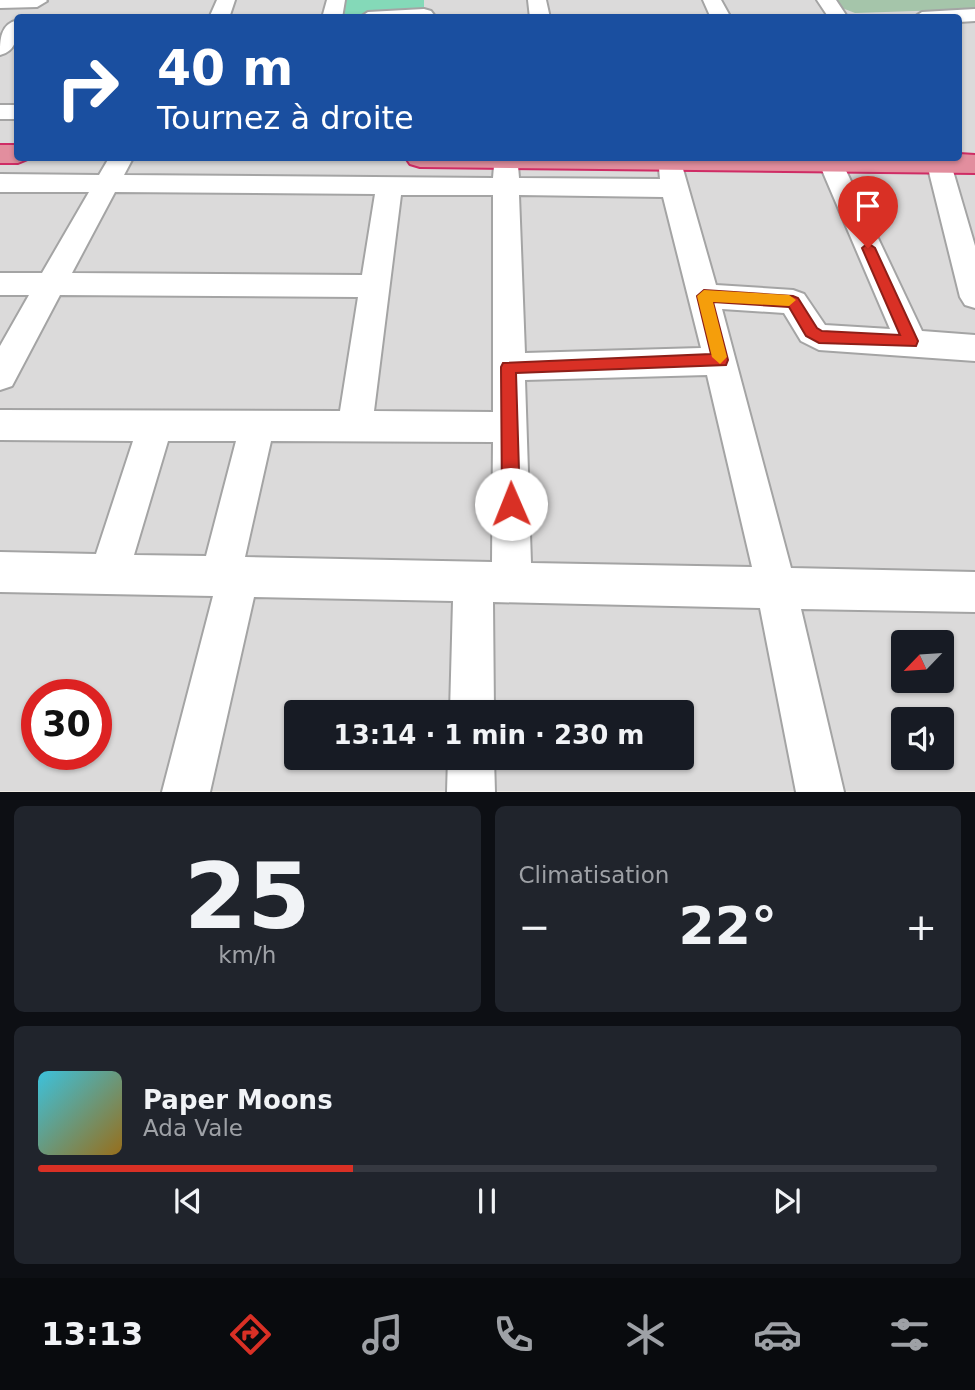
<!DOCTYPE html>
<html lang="fr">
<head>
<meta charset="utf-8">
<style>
	:root { --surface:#171b24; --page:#20242c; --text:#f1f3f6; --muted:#9ea1a6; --line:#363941; --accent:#d93025 }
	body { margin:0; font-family:"DejaVu Sans",sans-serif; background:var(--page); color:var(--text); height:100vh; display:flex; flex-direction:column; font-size:26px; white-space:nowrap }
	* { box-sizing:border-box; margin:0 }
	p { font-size:23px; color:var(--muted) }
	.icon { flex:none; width:38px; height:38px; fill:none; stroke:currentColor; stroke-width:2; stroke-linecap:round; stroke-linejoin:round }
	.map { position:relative; height:792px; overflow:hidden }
	.drawer { display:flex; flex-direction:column; gap:14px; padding:14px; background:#0d0f14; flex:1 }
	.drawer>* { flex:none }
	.banner { position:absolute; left:14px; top:14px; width:948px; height:147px; border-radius:7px; box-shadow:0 2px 5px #0004; background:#1a4fa0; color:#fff; overflow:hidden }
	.needle { width:46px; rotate:245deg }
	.fabs { position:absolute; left:891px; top:630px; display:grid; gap:14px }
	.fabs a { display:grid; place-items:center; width:63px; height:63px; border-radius:7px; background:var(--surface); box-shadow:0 2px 5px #0004; font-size:35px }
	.speed { position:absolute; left:21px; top:679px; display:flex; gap:14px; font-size:35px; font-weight:700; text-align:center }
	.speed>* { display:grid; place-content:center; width:91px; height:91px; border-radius:50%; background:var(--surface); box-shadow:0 2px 5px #0004; line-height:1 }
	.speed .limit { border:10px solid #d22; background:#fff; color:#111 }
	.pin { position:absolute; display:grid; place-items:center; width:60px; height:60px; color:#fff; margin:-72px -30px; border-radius:50% 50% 50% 0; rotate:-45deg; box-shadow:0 0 7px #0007 }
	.pin .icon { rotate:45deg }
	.me { position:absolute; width:77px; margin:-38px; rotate:359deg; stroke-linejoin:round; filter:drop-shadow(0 0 5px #0008) }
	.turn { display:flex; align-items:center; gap:24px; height:147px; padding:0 28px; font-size:32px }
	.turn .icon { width:91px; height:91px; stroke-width:2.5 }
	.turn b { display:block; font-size:49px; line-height:60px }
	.big { font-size:52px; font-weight:700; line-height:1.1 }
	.drawer .tile { flex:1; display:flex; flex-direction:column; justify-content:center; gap:10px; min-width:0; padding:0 24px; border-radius:10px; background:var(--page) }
	.drawer .dial { align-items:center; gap:0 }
	.dial b { font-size:91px; line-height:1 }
	.song { display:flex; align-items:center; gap:21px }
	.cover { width:84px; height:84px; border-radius:10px; background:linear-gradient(135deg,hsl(190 70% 55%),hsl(40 70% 35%)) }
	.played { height:7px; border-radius:4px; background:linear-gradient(90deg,var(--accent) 35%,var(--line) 35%) }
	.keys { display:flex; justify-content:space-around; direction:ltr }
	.heat { display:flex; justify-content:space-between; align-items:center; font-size:38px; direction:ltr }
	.drawer .tiles { flex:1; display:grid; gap:14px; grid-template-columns:1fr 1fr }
	.tile:last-child { grid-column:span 2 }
	.trip { position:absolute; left:284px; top:700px; width:410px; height:70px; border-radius:7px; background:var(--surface); box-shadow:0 2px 5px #0004; font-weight:700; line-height:70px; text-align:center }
	.dock { display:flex; height:112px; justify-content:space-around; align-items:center; background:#090b0e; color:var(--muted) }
	.dock .icon { width:49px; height:49px }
	.dock .current { color:var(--accent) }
	.dock b { font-size:32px; color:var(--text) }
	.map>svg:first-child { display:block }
	.residential { fill:#dbdada; fill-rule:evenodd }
	.cemetery { fill:#a5c5aa }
	.pitch { fill:#84d9b8 }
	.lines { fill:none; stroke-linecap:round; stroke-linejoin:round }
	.minor-casing { stroke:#a4a4a4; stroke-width:4 }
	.highway-casing { stroke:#cf2c65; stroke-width:4 }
	.minor { fill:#fff; fill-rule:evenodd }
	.highway { fill:#e28e9e; fill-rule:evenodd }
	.route { fill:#d93025; stroke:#8d1f18; stroke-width:2 }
	.slow { fill:#f59e0b }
</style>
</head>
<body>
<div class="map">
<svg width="975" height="792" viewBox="0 0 975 792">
	<rect width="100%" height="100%" fill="#eeeae3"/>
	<path class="residential" d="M 0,0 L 975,0 L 975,791 L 0,791 ZM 18,18 L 959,18 L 959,158 L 18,158 ZM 903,642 L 942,642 L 942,681 L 903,681 ZM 37,695 L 96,695 L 96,754 L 37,754 ZM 296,712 L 681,712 L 681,758 L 296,758 ZM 903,719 L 942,719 L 942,758 L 903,758 Z"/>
	<path class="cemetery" d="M 837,0 L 975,0 L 975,9 L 855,13 L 842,8 Z"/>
	<path class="pitch" d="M 336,0 L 424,0 L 424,15 L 332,18 Z"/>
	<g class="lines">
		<g class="minor-casing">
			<path id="minor" d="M 0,0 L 46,0 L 47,1 L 37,7 L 0,8 Z
				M 217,0 L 235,0 L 229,18 L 209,18 Z
				M 327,0 L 345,0 L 342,18 L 322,18 Z
				M 528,0 L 546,0 L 550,18 L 530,18 Z
				M 703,0 L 721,0 L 731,18 L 711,18 Z
				M 817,0 L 836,0 L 848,18 L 829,18 Z
				M 424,9 L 431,11 L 434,15 L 432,18 L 359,18 L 368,12 Z
				M 975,9 L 975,21 L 959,22 L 959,18 L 913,18 L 922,12 Z
				M 18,20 C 18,35 17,51 0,55 C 0,40 0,24 18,20 Z
				M 0,105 L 18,105 L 18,119 L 0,119 Z
				M 109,158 L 133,158 L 124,175 L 493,178 L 494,166 L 497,160 L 506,158 L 515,160 L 518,166 L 519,178 L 660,179 L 659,168 L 663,162 L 672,160 L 681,162 L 716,285 L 793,290 L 804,294 L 825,325 L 890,329 L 819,163 L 822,158 L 840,158 L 922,331 L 975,335 L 975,361 L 819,350 L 801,341 L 784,313 L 722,309 L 791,568 L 975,572 L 975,612 L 801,609 L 844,792 L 796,792 L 760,608 L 493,602 L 494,712 L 450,712 L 453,601 L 254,597 L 210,792 L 162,792 L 213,596 L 0,592 L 0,552 L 96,554 L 133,441 L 0,440 L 0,410 L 340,411 L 358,297 L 60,295 L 12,386 L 0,390 L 0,346 L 29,295 L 0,295 L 0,273 L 42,273 L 89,192 L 0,192 L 0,174 L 99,175 ZM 115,192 L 375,194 L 362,275 L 72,273 ZM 401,195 L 493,195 L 493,412 L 374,411 ZM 519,195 L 663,197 L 701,348 L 525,353 ZM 707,375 L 752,567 L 531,563 L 525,380 ZM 168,441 L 236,441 L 206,556 L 134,555 ZM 271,441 L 493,442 L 492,562 L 245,557 Z
				M 930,158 L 948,158 L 951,164 L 975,246 L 975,308 L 965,305 L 960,297 L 927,164 Z
				M 448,758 L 494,758 L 495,792 L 447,792 Z"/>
		</g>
		<g class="highway-casing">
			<path id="highway" d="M 0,145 L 18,145 L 18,158 L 30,158 L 18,163 L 0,163 Z
				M 959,154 L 975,155 L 975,173 L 420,167 L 410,164 L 406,158 L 959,158 Z"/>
		</g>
		<use href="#minor" class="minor"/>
		<use href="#highway" class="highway"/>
	</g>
	<path class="route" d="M 868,243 L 875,248 L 918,341 L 916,346 L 819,343 L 806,336 L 789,307 L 713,302 L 728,360 L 726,365 L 516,373 L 520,504 L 517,510 L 511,512 L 504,510 L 502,504 L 501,367 L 503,363 L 711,354 L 697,296 L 704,290 L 793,296 L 798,298 L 817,328 L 822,331 L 900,335 L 862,248 Z"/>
	<path class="slow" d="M 704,290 L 789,295 L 796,300 L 789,306 L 713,302 L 727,357 L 720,364 L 712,357 L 697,296 Z"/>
</svg>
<div class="fabs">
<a><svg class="needle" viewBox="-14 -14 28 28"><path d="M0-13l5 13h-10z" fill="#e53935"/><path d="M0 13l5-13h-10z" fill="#9ea1a6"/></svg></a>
<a><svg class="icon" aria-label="sound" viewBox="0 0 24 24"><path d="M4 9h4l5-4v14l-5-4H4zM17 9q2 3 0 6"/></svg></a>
</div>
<div class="speed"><div class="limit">30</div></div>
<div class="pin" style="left:868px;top:248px;background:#d93025"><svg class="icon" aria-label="arrive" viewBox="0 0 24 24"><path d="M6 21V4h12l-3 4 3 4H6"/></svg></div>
<svg class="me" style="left:511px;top:504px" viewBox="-20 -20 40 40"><circle r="19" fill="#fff"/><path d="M0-13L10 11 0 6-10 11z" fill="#d93025"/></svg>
<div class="trip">13:14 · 1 min · 230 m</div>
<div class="banner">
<div class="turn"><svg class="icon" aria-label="right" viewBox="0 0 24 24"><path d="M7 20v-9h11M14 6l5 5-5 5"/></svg><div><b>40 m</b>Tournez à droite</div></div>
</div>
</div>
<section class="drawer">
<div class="tiles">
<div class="tile dial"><b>25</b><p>km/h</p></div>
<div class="tile"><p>Climatisation</p>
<div class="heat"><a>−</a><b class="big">22°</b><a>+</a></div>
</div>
<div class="tile">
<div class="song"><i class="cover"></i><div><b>Paper Moons</b><p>Ada Vale</p></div></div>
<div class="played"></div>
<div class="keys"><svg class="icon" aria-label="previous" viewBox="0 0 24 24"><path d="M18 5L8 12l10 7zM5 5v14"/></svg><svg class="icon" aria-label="pause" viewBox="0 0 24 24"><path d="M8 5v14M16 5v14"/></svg><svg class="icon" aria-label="next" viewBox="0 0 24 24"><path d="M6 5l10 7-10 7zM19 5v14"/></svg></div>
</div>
</div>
</section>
<nav class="dock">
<b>13:13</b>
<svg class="icon current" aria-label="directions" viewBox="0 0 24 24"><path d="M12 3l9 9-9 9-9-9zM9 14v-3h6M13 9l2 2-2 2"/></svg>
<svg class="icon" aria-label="music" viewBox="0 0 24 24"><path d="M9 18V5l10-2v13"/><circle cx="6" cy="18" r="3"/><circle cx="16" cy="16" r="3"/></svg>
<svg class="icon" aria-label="phone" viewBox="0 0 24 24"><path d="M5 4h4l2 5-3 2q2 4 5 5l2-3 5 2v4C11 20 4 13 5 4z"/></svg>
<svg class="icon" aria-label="climate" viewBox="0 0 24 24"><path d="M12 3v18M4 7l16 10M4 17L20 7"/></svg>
<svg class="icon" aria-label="car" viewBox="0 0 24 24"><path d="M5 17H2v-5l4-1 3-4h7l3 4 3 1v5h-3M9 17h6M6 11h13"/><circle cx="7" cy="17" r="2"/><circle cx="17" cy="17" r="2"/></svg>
<svg class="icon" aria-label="filters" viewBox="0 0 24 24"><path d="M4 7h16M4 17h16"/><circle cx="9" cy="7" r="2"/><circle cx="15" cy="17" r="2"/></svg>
</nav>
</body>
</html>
